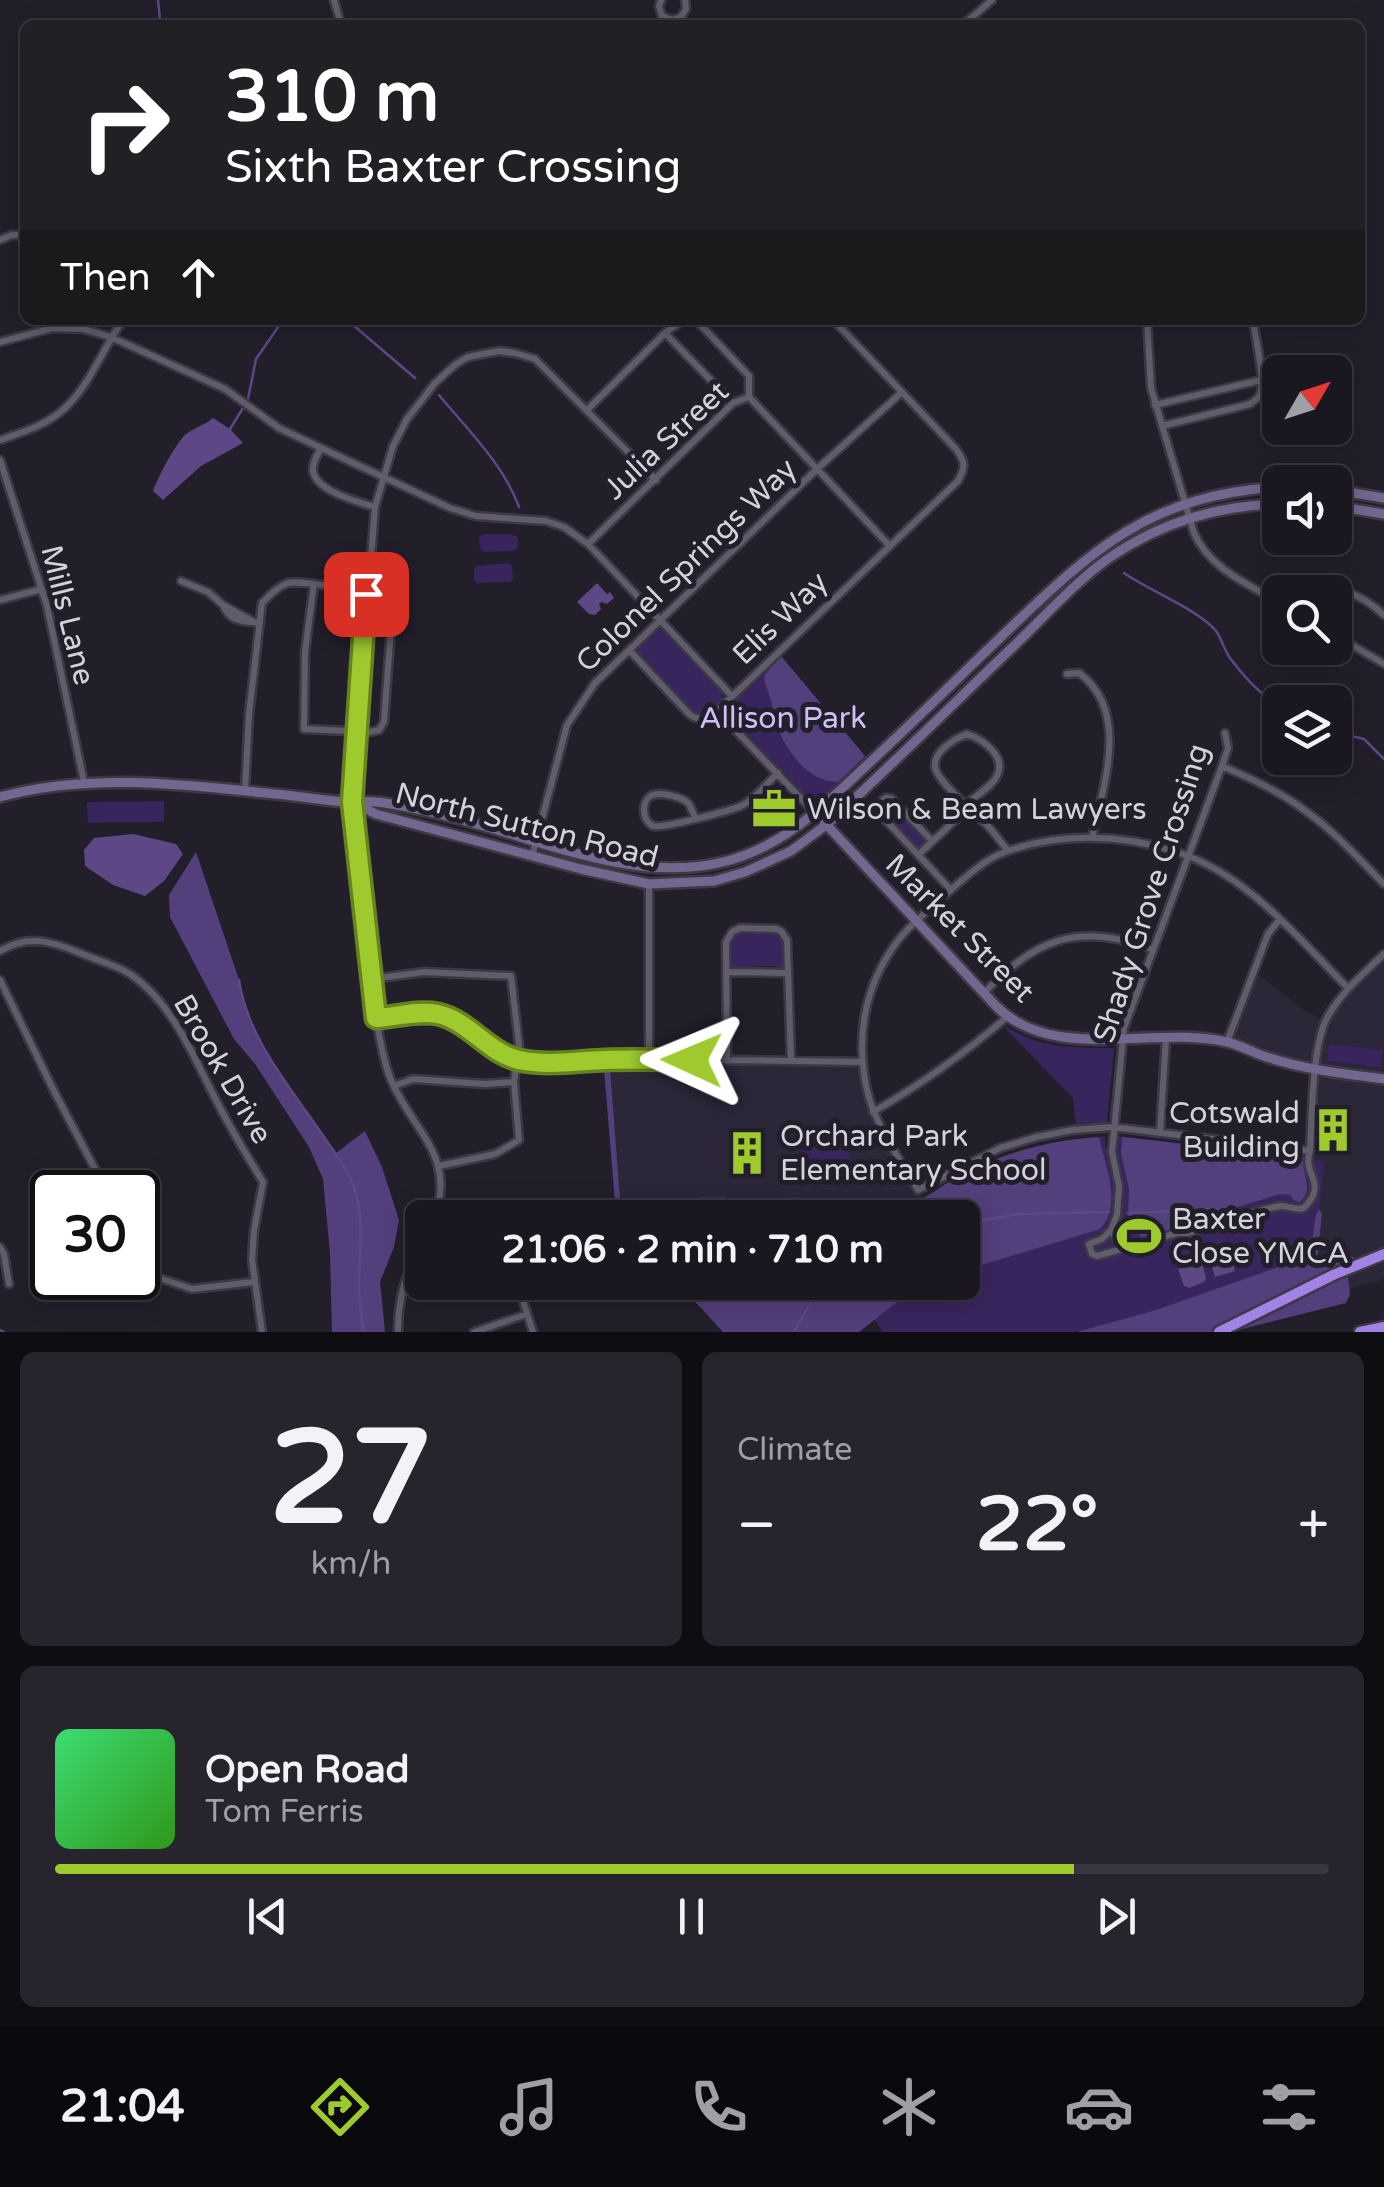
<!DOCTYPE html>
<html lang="en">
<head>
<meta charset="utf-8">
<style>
	:root { --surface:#1a1720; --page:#27242d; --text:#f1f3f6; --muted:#9f9fa5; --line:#38363e; --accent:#9eca2e }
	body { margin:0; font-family:"Varela Round",sans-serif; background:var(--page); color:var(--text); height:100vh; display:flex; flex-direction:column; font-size:38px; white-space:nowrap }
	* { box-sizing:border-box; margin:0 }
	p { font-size:32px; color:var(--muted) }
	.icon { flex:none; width:55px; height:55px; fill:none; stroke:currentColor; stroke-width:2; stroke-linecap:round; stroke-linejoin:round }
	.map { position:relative; height:1332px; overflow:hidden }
	.side { display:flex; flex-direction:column; gap:20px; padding:20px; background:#0e0d12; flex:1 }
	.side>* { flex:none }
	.banner { position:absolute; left:20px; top:20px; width:1345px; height:305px; border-radius:15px; box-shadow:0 5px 25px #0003,0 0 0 2px var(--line); background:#202124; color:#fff; overflow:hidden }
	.needle { width:65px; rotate:51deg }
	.tools { position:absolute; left:1262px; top:355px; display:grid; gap:20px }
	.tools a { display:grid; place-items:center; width:90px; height:90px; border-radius:15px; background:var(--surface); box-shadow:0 5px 25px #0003,0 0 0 2px var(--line); font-size:50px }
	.speed { position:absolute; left:30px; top:1170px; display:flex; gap:20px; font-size:50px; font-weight:700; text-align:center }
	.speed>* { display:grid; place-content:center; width:130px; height:130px; border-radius:50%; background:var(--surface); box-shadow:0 5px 25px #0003,0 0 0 2px var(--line); line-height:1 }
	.speed .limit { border:5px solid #111; border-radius:15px; background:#fff; color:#111 }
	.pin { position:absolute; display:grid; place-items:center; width:85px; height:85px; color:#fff; margin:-42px; border-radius:20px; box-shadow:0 5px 15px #0006 }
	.me { position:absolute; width:110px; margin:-55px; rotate:271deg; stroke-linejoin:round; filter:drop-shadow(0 0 8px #0008) }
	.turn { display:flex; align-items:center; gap:35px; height:210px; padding:0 40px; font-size:45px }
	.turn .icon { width:130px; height:130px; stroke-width:2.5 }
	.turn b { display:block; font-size:70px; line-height:85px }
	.then { display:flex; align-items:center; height:95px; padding:0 40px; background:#0003; gap:20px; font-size:38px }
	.big { font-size:75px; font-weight:700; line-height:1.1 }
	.side .card { flex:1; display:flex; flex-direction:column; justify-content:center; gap:15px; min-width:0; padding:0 35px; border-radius:15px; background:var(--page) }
	.side .dial { align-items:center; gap:0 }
	.dial b { font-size:130px; line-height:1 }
	.song { display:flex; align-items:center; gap:30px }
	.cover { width:120px; height:120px; border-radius:15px; background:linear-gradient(135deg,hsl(140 70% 55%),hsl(110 70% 35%)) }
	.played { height:10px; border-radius:5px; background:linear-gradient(90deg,var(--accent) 80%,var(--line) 80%) }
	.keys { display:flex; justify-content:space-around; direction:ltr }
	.heat { display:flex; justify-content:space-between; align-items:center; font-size:55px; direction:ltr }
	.side .tiles { flex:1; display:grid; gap:20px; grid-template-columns:1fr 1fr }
	.card:last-child { grid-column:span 2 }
	.trip { position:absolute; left:405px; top:1200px; width:575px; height:100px; border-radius:15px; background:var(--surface); box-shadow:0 5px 25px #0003,0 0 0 2px var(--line); font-weight:700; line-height:100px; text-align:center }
	.tabs { display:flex; height:160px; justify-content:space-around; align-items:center; background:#0a090d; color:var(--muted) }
	.tabs .icon { width:70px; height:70px }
	.tabs .current { color:var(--accent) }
	.tabs b { font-size:45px; color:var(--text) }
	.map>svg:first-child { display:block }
	.built { fill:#2b2638 }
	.green { fill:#39255d }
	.forest { fill:#533f7b }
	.water { fill:#5d4885 }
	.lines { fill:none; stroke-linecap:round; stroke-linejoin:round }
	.stream { stroke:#5d4885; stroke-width:2.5 }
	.street-casing { stroke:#3c3944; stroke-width:11 }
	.secondary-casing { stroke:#3c3944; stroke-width:14 }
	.highway-casing { stroke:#3c3944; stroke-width:15 }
	.street { stroke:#605c6b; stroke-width:6 }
	.secondary { stroke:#74678f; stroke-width:9 }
	.highway { stroke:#a282e4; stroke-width:10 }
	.route-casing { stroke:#67831e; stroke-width:25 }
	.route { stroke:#9eca2e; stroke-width:18 }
	.labels { text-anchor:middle; stroke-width:10; stroke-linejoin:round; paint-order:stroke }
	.street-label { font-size:30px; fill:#d4d2db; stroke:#221f2b }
	.park-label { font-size:30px; fill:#cfbff6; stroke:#221f2b }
	.poi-label { font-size:30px; fill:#d4d2db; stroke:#221f2b; text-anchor:start }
</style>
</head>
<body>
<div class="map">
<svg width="1384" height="1332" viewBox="0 0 1384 1332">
	<rect width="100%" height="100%" fill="#221f2b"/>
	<path class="built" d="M 1384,954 L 1384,1279 L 1309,1300 L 1325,1162 L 1307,1160 L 1315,1071 L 1227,1042 L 1254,971 L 1300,1007 L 1324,1022 L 1348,988 Z
		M 604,1061 L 862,1062 L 864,1079 L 888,1140 L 922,1197 L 930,1193 L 949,1217 L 628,1217 L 615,1202 Z"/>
	<path class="green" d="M 483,534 L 514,535 L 518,538 L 518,547 L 514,551 L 484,552 L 480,548 L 479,537 Z
		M 508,563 L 512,566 L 513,579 L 510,582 L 477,583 L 474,580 L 474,569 L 477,566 Z
		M 658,628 L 667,633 L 723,692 L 722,700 L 707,714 L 694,714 L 637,654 L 638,646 Z
		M 780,655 L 867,758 L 821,800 L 805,798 L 797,787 L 739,726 C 732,723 725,715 725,708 L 770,666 L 771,663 Z
		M 885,800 L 891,801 L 929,841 L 920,850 L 880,810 L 881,803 Z
		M 164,801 L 164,822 L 88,823 L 87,802 Z
		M 741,932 L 745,934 L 772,932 L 782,936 L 785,942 L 784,966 L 781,968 L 770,966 L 734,968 L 730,965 C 730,951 726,937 741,932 Z
		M 1007,1027 C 1041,1049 1074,1048 1114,1048 L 1107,1122 L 1076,1124 L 1073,1098 L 1005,1028 Z
		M 1329,1044 L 1383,1050 L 1381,1067 L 1327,1061 Z
		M 1105,1136 L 1106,1148 L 1116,1149 L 1118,1136 L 1325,1161 L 1309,1300 L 1206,1332 L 883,1332 L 861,1300 L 885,1283 L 962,1282 L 960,1175 C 1007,1152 1053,1142 1105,1136 Z
		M 835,1138 L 847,1143 L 850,1159 L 803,1160 L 802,1149 C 813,1141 822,1140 835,1138 Z
		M 725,1196 L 726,1217 L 702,1217 L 701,1197 Z
		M 797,1197 L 798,1217 L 771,1217 L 770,1199 Z"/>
	<path class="forest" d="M 781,656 L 865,756 L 838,782 C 808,782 786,751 776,724 C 773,716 773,708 771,700 C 768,691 765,685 764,676 Z
		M 196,852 L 239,980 L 249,1021 L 281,1075 L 336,1153 L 365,1131 L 382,1167 L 399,1220 L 394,1247 L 380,1282 L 385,1332 L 332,1332 L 330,1253 L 323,1179 L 309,1147 L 255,1064 L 234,1039 L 170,917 L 169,895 Z
		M 604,1069 L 610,1069 L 620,1198 L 636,1217 L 628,1217 L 615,1202 Z
		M 1099,1137 C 1105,1165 1123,1206 1100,1229 L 966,1270 L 967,1274 L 963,1275 L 962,1218 L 842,1217 C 861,1213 880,1216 899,1212 C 921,1202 940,1186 961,1175 C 1004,1152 1051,1140 1099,1137 Z
		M 1122,1137 L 1303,1157 C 1301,1175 1315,1188 1300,1202 L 1293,1200 L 1291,1195 L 1280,1194 L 1231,1209 L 1231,1214 L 1141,1237 L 1128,1215 L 1129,1189 L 1121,1153 Z
		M 1319,1209 L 1322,1214 L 1317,1261 L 1324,1265 L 1349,1255 L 1355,1258 L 1347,1269 L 1350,1294 L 1346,1303 L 1230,1332 L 1077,1332 L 1156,1310 L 1310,1256 L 1316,1214 Z
		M 757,1283 L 757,1282 L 943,1283 L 905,1296 L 859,1332 L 723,1332 L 678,1283 L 723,1283 L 741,1287 Z"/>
	<path class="water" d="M 213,418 L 230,429 L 243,443 L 201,466 L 163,500 L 153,491 C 157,479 176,443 185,435 C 193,428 205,425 213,418 Z
		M 597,583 L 607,594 L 610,592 L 614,598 L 607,604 L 602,602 L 599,604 L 601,609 L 595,615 L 589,614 L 577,602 Z
		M 133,834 L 176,844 L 183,854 L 164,881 L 145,896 L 113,885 L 85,866 L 84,850 L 94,838 Z
		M 1222,1250 L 1226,1265 L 1233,1263 L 1235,1271 L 1215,1277 L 1208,1254 Z
		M 1202,1263 L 1206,1278 L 1204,1282 L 1189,1288 L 1184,1286 L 1178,1269 Z"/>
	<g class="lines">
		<path class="stream" d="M 158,0 L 160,20 L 164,25
			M 343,320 L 353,325 L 415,378
			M 439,395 C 467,429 504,465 519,507
			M 248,399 L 256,359 L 283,320
			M 230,429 L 243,408
			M 1124,573 C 1148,590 1199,610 1216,631 C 1222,639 1224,650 1230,658 C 1244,677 1261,695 1280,707
			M 1335,732 L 1364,739 L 1384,759
			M 239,980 C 247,1037 290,1087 322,1134 C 333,1150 347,1168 354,1187 C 365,1218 359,1254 359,1286 C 359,1301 362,1317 363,1332
			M 1128,1213 L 1218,1209
			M 962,1224 L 1020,1214 L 1109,1212
			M 0,1330 L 4,1332
			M 794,1332 L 822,1282"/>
		<g class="street-casing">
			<path id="street" d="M 334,0 L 341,25
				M 661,0 L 659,6 L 662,16 L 672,20 L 681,17 L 686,9 L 685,0
				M 963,25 L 992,0
				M 0,240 L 12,235 L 25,235
				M 696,320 L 749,376 L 749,397
				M 833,320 L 839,326 L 846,320
				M 1147,320 L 1151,388 L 1194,533 C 1210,569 1248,584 1280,603
				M 665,333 L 733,403
				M 0,342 L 53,328 L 83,329 L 111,337 L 225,389 L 279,428 L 321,448 L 450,508 L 476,516 L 546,521 L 564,527 L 588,544 L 732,696
				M 749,397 L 889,545
				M 1155,405 L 1261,380
				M 587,410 L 665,333 L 683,320
				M 1162,426 L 1250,404 C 1255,400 1260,398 1261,391 C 1265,377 1255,337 1253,320
				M 0,440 C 23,432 47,425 65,408 C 90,385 103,348 123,320
				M 321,448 C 317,456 312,463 313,471 C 316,491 358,502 375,507
				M 0,460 L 47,606 L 84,782
				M 588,544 L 733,403 L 749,397
				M 181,581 L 208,592 L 223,605
				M 1296,592 C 1324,577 1363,595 1384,615
				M 0,600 L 42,589
				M 252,621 L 223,605 C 231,624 244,620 260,623
				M 1335,635 L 1384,664
				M 629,650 L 690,715 C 699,722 708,717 717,711 L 958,481 C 966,467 965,461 956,449 L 839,326
				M 1067,674 L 1079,673 C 1131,711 1103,787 1092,838
				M 717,711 L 815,813
				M 1225,733 L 1228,748 L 1222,766 L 1124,1028 L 1112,1152 L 1119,1186 L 1117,1215 L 1111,1230 L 1102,1239 L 1089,1244 L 1092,1254 L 1097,1256 L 1177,1233 L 1189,1233 C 1219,1224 1250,1211 1280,1206 C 1287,1205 1297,1211 1303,1208 C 1306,1207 1312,1198 1313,1196 C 1320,1179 1303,1170 1310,1151 C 1312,1118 1312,1045 1327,1018 C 1341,992 1363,974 1384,954
				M 1222,766 C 1252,779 1281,792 1307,812 C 1336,833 1359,859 1384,884
				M 245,791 L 249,714 L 262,603 C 270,595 277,587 288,583 C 300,580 375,592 385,599 C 392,604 391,606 392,614 L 384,722 L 379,730 L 370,732 L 304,729 L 305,652 L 314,584
				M 966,804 C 976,796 991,787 997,776 C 1007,756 982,739 967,734 C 954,739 934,751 935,766 C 935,780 977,815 988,826 C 995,834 1001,842 1008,851
				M 695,818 C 695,817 690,806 689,804 C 683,797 662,792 653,795 C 641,799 641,820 653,826 C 662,829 733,810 743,805 C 756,798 767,783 778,773
				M 932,841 L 892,799 L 886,798 L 879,803 L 878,812 L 951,890
				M 918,855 L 969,807
				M 532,856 L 567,725 L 595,683 L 817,469 L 901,393
				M 649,884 L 649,1059
				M 0,951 C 28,934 51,941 80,953 C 96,960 116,965 130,974 C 173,1003 194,1058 217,1102 C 231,1129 247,1156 263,1182 L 254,1231 L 252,1260 L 262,1332
				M 727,972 L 788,973
				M 372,979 L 424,972 L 511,976 L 519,1045 L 514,1082 L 519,1140 L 495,1154 L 439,1166
				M 0,980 L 54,1091 L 107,1192
				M 984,993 C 1035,938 1080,922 1152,949
				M 376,1018 L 423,1013 L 438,1014 L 459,1023 L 499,1052 L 516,1059 L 548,1063 L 649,1059 L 862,1062
				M 1227,1042 L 1268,934 L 1280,919
				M 727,1061 L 726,942 L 732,932 L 740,928 L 776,929 L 781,931 L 787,940 L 791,1061
				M 394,1086 L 413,1079 L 485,1084 L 514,1082
				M 873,1112 C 920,1085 965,1053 1007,1017
				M 1160,1133 L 1166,1038
				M 1310,1151 L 1113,1127 L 1072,1130 L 1037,1137 L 1000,1148 L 918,1190 C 896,1153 869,1117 864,1074 C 857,1025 869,977 900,938 C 912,923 929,910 944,896 C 962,880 983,860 1005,852 C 1059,832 1122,834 1177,852 C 1248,875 1297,937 1348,988
				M 435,1218 C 456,1154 413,1132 391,1080 C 383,1061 380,1039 376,1018 L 352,802 L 375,507 L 393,446 L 407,419 L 435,383 L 456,364 L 468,357 L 483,354 L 499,351 L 515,353 L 535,359 L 656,480
				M 1111,1230 L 1115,1237 L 1125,1248
				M 0,1247 L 4,1254 L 9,1284
				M 138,1249 L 159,1278 L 192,1289 L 254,1282
				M 517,1282 L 533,1332
				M 398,1332 C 398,1295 406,1275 422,1243
				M 474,1332 L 527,1314"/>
		</g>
		<g class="secondary-casing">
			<path id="secondary" d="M 1335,490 L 1384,498
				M 1335,506 L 1384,514
				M 0,797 C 95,771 196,786 293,796 C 313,798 333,802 353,802 C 361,802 368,801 376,802 C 398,804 421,810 443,815 C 531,835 631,885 723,862 C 782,848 822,807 865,767 C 911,724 956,680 1002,636 C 1092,550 1148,495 1280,487
				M 356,804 L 376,814 L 581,869 L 649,884 L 714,881 L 745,872 L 791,851 L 826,825 C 892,765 955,702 1019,641 C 1048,613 1082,575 1115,554 C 1164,522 1221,505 1280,504
				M 824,822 L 996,1006 C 1054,1064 1153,1025 1227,1042 C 1241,1045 1255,1054 1270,1058 C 1307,1070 1345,1074 1384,1079"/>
		</g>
		<g class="highway-casing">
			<path id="highway" d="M 1219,1332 L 1333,1275 L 1384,1254
				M 1360,1332 L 1384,1327"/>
		</g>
		<use href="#street" class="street"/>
		<use href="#secondary" class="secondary"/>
		<use href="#highway" class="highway"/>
	</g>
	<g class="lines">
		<g class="route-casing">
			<path id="route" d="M 366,594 L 352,802 L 376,1018 C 395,1017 418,1010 438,1014 C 469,1021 488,1053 519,1060 C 548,1066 577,1061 605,1060 C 634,1059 663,1060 692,1060"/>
		</g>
		<use href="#route" class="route"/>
	</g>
	<defs>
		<g id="office-bare" transform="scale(3.45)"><path d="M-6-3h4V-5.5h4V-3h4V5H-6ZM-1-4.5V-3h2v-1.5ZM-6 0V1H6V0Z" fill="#9eca2e" stroke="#221f2b" stroke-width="2.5" paint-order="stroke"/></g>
		<g id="building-bare" transform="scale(3.45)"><path d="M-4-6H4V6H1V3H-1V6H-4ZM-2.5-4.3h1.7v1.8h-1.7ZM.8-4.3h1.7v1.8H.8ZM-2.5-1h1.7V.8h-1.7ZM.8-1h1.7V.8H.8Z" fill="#9eca2e" stroke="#221f2b" stroke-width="2.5" paint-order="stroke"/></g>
		<g id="stadium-bare" transform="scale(3.45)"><path d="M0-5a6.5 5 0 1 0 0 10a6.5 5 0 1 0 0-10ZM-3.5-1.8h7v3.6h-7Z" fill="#9eca2e" stroke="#221f2b" stroke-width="2.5" paint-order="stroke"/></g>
	</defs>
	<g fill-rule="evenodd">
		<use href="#office-bare" x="774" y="809"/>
		<use href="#building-bare" x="1333" y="1130"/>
		<use href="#building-bare" x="747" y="1153"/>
		<use href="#stadium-bare" x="1139" y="1236"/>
	</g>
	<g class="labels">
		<g class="street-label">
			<text transform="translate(666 440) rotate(-43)" y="10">Julia Street</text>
			<text transform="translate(686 565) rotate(-44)" y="10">Colonel Springs Way</text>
			<text transform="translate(68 615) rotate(76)" y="10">Mills Lane</text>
			<text transform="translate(780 618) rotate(-44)" y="10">Elis Way</text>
			<text transform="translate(527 825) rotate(14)" y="10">North Sutton Road</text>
			<text transform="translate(1151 893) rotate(-72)" y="10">Shady Grove Crossing</text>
			<text transform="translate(960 928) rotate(45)" y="10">Market Street</text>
			<text transform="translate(223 1069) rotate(60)" y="10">Brook Drive</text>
		</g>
		<g class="park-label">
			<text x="783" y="728">Allison Park</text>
		</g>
		<g class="poi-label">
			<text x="807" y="819">Wilson &amp; Beam Lawyers</text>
			<text x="1300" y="1123" text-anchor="end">Cotswald<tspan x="1300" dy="34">Building</tspan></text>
			<text x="780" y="1146">Orchard Park<tspan x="780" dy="34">Elementary School</tspan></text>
			<text x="1172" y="1229">Baxter<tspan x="1172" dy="34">Close YMCA</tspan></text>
		</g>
	</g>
</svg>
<div class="tools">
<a><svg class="needle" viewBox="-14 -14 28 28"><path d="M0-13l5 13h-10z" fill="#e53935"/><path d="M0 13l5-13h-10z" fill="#9f9fa5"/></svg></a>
<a><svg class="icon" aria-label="sound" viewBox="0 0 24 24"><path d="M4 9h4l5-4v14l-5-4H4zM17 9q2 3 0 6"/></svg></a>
<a><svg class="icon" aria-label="search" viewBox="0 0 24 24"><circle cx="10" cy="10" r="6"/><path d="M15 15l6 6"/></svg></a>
<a><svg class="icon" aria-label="layers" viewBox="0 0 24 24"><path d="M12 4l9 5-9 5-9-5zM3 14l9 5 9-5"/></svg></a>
</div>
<div class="speed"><div class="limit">30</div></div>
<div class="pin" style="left:366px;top:594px;background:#d93025"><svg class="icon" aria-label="arrive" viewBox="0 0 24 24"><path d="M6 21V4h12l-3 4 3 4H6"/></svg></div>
<svg class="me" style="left:692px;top:1060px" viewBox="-20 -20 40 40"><path d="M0-17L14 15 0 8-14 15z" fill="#9eca2e" stroke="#fff" stroke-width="4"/></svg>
<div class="trip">21:06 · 2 min · 710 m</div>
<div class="banner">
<div class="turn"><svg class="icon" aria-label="right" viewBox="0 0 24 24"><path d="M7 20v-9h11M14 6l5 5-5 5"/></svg><div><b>310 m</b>Sixth Baxter Crossing</div></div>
<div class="then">Then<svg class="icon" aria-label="ahead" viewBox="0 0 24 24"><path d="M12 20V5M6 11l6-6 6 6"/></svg></div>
</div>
</div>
<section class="side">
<div class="tiles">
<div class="card dial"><b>27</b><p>km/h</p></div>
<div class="card"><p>Climate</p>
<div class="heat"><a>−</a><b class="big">22°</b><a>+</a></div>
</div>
<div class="card">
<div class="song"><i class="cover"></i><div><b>Open Road</b><p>Tom Ferris</p></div></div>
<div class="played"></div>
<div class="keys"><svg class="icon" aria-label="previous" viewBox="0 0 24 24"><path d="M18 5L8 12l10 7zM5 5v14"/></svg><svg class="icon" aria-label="pause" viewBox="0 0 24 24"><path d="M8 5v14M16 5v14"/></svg><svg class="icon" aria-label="next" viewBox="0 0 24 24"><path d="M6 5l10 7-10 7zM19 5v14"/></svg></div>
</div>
</div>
</section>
<nav class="tabs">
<b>21:04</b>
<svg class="icon current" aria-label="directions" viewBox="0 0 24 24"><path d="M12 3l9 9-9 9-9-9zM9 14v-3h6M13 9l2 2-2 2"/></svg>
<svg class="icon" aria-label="music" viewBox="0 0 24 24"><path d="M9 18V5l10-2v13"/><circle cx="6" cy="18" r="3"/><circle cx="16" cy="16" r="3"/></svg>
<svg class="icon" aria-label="phone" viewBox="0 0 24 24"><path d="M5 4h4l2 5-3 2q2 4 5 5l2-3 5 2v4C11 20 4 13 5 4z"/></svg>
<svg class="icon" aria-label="climate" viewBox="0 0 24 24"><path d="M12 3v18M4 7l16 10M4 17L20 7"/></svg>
<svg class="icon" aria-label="car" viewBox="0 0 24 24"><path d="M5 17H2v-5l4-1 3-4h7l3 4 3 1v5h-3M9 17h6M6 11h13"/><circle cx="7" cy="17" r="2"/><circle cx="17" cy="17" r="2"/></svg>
<svg class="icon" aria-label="filters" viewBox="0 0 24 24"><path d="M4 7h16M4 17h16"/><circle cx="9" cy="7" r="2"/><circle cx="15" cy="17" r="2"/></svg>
</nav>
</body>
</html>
